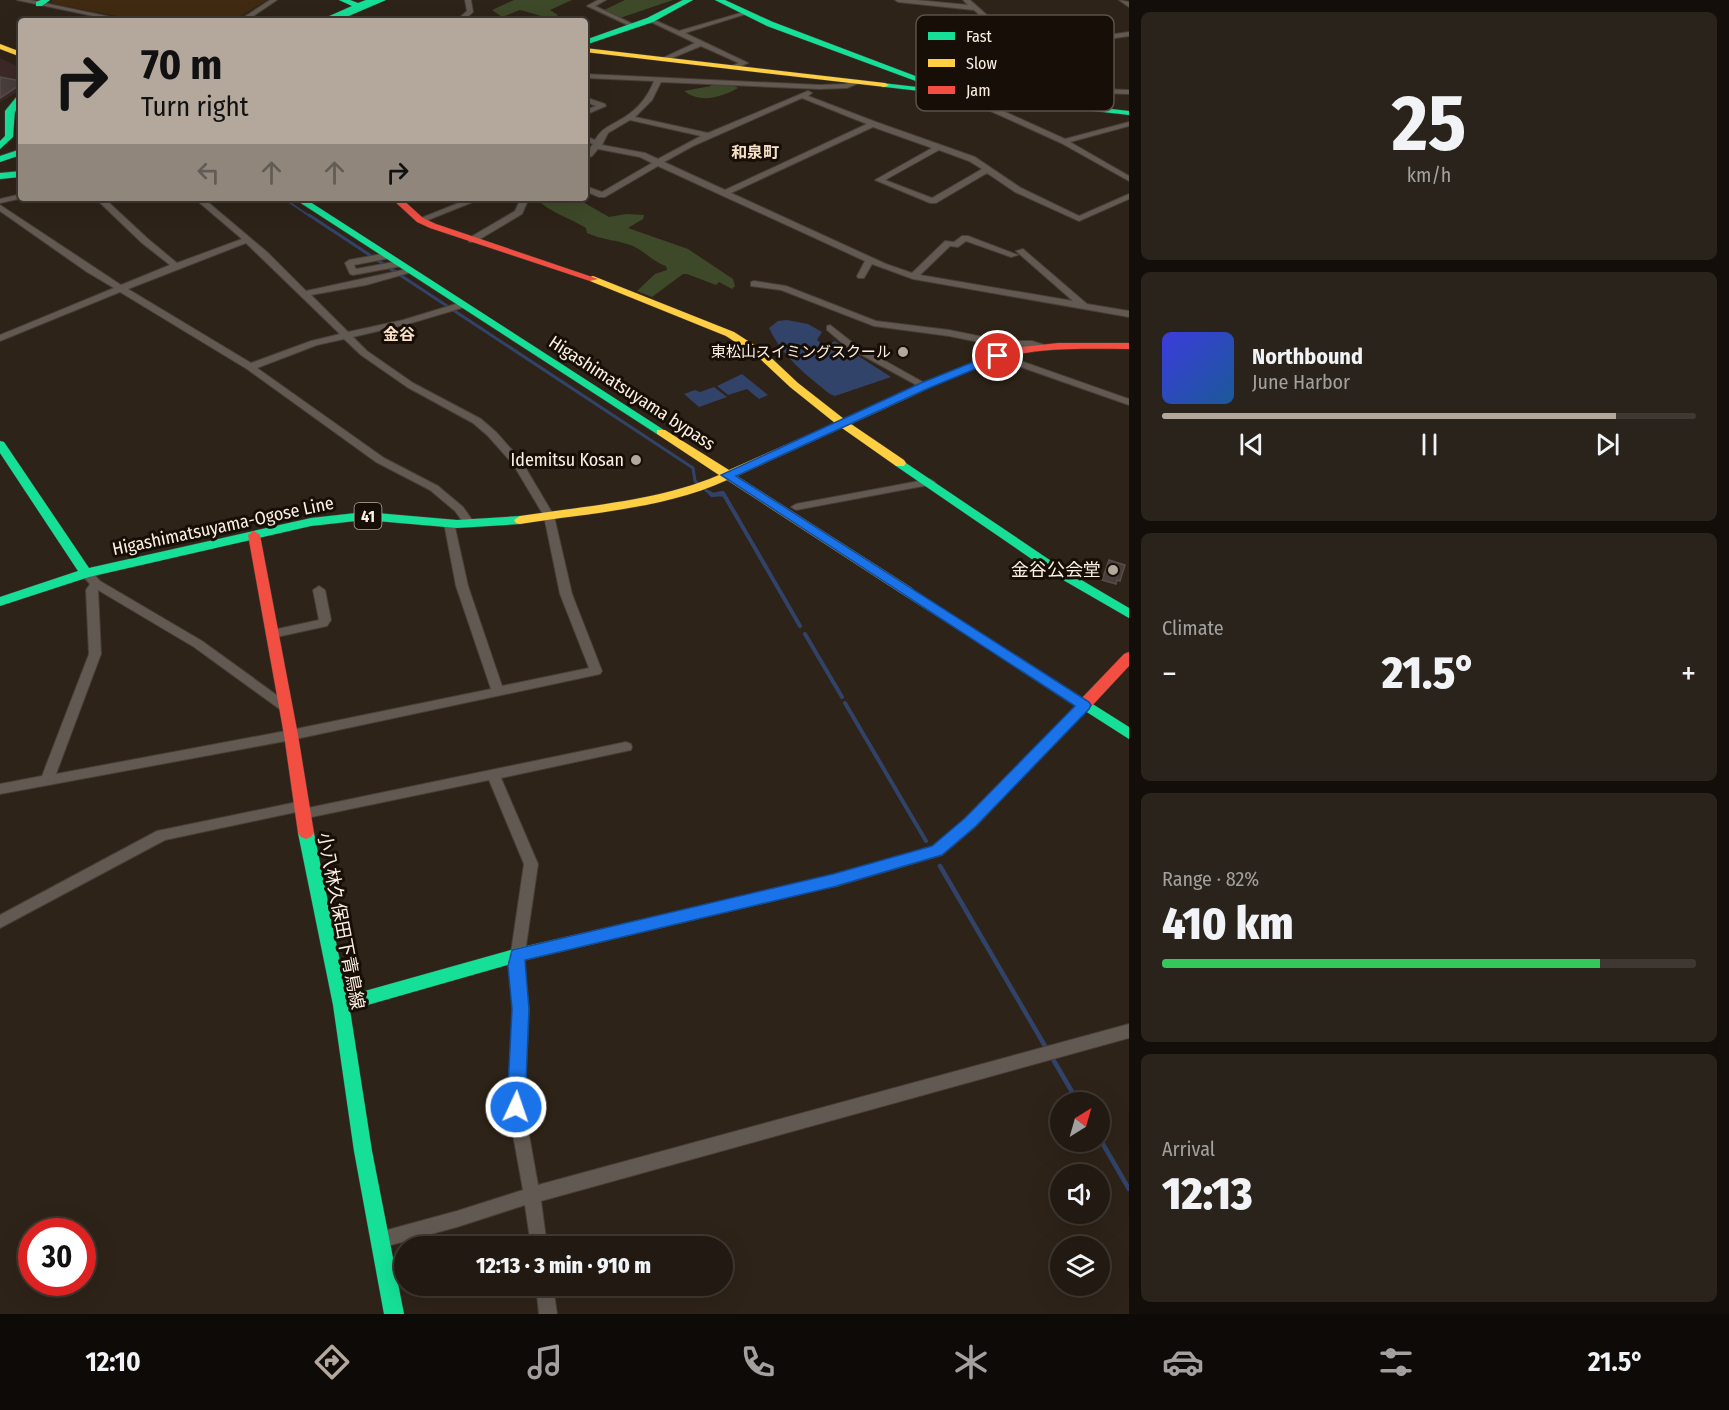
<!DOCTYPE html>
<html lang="en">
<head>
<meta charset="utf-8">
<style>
	:root { --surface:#221a12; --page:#2a231b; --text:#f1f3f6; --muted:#a2a19f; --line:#3f3832; --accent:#b4a89c }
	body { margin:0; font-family:"Fira Sans Condensed","Noto Sans JP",sans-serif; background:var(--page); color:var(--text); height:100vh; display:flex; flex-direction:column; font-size:22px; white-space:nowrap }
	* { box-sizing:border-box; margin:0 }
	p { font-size:20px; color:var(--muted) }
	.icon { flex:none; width:33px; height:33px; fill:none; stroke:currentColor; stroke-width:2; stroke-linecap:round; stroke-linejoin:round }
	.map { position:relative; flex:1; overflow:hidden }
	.details { display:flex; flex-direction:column; gap:12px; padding:12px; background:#130e0a; width:600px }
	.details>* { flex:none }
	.guide { position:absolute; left:18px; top:18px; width:570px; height:183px; border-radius:6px; box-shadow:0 6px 24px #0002,0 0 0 2px var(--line); background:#b4a89c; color:#111; overflow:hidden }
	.needle { width:39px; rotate:37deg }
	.fabs { position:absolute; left:1050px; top:1092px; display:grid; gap:12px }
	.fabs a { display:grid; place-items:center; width:60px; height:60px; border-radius:50%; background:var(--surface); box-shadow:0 6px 24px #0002,0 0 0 2px var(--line); font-size:30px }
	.speed { position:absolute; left:18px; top:1218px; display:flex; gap:12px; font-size:30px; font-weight:700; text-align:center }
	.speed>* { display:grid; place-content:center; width:78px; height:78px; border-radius:50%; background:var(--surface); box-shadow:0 6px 24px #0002,0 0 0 2px var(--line); line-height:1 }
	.speed .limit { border:9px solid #d22; background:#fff; color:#111 }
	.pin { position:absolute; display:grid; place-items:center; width:51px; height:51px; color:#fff; margin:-26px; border:3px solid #fff; border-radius:50%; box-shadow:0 2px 6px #0007 }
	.me { position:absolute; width:66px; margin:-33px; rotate:3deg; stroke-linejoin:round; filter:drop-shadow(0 0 4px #0008) }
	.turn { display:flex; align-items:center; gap:21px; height:126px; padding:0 24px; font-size:27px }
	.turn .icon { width:78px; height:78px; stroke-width:2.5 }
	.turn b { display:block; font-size:42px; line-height:51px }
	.lanes { display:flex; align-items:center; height:57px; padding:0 24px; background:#0003; justify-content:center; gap:30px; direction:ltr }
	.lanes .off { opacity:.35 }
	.big { font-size:45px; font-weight:800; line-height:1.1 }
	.details .tile { flex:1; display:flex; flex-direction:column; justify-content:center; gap:9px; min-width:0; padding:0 21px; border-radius:9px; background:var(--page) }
	.details .dial { align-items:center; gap:0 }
	.dial b { font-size:78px; line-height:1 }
	.song { display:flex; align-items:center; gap:18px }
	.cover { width:72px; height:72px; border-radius:9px; background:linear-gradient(135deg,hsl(240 70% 55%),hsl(210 70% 35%)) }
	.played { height:6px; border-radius:3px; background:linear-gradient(90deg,var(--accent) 85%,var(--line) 85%) }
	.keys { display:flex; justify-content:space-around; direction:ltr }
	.heat { display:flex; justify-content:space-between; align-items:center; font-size:33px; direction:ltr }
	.charge { height:9px; border-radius:4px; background:linear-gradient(90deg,#34c759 82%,var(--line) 0) }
	.trip { position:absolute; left:394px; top:1236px; width:339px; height:60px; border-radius:30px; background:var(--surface); box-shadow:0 6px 24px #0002,0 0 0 2px var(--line); font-weight:800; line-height:60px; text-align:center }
	.dock { display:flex; height:96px; justify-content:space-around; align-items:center; background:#0e0a07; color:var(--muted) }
	.dock .icon { width:42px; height:42px }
	.dock .on { color:var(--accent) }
	.dock b { font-size:27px; color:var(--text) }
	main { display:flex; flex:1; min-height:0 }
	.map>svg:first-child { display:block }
	.built { fill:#402b12 }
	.industrial { fill:#3c2927 }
	.green { fill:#3e4929 }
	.water { fill:#324369 }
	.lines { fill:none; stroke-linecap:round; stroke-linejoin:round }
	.stream-far3 { stroke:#324369; stroke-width:2 }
	.stream-far2 { stroke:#324369; stroke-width:3 }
	.stream-far1 { stroke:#324369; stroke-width:4 }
	.stream { stroke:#324369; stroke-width:4.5 }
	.building { fill:#493e3c; stroke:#574c4a; stroke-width:1.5 }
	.street-casing { stroke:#483e36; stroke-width:2 }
	.fast-casing { stroke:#483e36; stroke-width:1 }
	.slow-casing { stroke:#483e36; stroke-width:1 }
	.jam-casing { stroke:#483e36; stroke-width:1 }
	.street { fill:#625a52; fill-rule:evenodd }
	.fast { fill:#16e098; fill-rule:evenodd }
	.slow { fill:#ffcf43; fill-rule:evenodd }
	.jam { fill:#f24e42; fill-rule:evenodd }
	.route { fill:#1a73e8; stroke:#114b97; stroke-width:1.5 }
	.poi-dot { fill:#b4a89c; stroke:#170f07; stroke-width:2 }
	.labels { text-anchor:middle; stroke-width:6; stroke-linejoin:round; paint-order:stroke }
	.far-poi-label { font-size:15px; fill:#fcefe3; stroke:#170f07; text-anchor:end }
	.far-neighbourhood-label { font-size:16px; font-weight:bold; fill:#f8e0c7; stroke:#170f07 }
	.shield { fill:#170f07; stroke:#b7aca1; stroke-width:1.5 }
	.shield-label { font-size:16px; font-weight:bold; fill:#fcefe3 }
	.street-label { font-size:18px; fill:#fcefe3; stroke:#170f07 }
	.poi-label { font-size:18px; fill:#fcefe3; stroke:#170f07; text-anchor:end }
	.key { fill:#170f07; stroke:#5c5249; stroke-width:1.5 }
	.key-label { font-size:16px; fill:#fcefe3 }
</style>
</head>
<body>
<main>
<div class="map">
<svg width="1129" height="1314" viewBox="0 0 1129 1314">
	<rect width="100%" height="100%" fill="#2e2318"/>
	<path class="built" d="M 53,0 L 267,0 L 233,21 L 142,21 L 50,3 Z"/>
	<path class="industrial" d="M 0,58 L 21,68 L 21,90 L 0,102 Z"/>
	<path class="green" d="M 514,0 L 572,0 L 550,10 L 558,15 L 552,19 L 520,10 L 502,17 L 492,10 Z
		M 625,0 L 673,0 L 620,18 L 604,10 Z
		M 712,83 L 732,84 L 738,88 C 722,97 701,104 684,91 L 711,86 Z
		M 536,198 L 576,198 L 609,217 L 626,214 L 644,215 L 643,219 L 628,228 L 688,249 L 733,279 L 735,286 L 732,289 L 719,282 L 716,285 L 687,274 L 683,274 L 652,297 L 637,291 L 655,274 L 667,270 L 666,266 C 653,262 646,252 633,246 C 618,240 602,240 587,233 L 586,228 C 570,218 548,212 536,198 Z"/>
	<path class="water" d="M 787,320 L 808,324 L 822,332 L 817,340 L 825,347 L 835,341 L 891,377 L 835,396 L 830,394 C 806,375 782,356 769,328 L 778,321 Z
		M 742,374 L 768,395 L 759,399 L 747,389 L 728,395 L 717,386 Z
		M 714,387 L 727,397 L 699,407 L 684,394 L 695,390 L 700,392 Z"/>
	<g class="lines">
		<path class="stream-far3" d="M 283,198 L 311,217"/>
		<path class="stream-far2" d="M 309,215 L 693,468 L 695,481 L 712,495
			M 714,495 L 724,495"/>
		<path class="stream-far1" d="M 710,493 L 712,495 L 722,493
			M 723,493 L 800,626
			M 805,634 L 842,697
			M 845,703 L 926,841"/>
		<path class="stream" d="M 940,866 L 1045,1046
			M 1054,1061 L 1078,1102
			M 1100,1139 L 1129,1189"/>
	</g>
	<path class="building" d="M 0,77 L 21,81 L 21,84 L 0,98 Z
		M 1109,560 L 1125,565 L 1120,581 L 1117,580 L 1116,584 L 1102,580 Z"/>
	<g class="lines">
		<g class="street-casing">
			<path id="street" d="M 17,0 L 30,0 L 130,21 L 117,21 Z
				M 270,0 L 277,0 L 246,21 L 238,21 Z
				M 465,0 L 471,0 L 473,12 L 463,21 L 456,21 L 467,11 Z
				M 598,0 L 606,0 L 595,6 L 637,26 L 632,27 L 587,6 Z
				M 895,0 L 916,0 L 968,5 L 963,0 L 970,0 L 997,24 L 991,30 L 1001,37 L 994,45 L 1014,51 L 1029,42 L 1040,45 L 1129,32 L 1129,36 L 1040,49 L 1030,46 L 975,84 L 987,85 L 1014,67 L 1055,65 L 1058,67 L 1043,87 L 1129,90 L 1129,94 L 935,87 L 927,85 L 927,81 L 982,31 L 983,29 L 990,24 L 974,10 L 898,2 ZM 987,34 L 994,37 L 987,45 L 987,47 L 1010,54 L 966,84 L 934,83 ZM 1050,69 L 1036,87 L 996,85 L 1016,71 Z
				M 1119,0 L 1129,2 L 1129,7 Z
				M 744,12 L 749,13 L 685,33 L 748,63 L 734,69 L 732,68 L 732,66 L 739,63 L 701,46 L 667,60 L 663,60 L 663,58 L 695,43 L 647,20 L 652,19 L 679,31 Z
				M 585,74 L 820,85 L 846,84 L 857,80 L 861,82 L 847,88 L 820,89 L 661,82 L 652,100 L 635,117 L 708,133 L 808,91 L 812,93 L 808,96 L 876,122 L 975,157 L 1021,188 L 1079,216 L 1129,194 L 1129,199 L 1079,221 L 1015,192 L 987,173 L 936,203 L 930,203 L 875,180 L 932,148 L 873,127 L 731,193 L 886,264 L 912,273 L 945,241 L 954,242 L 962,236 L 968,236 L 1018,255 L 1011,257 L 966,241 L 958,247 L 950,246 L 920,275 L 1073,301 L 1016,251 L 1023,249 L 1087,304 L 1129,311 L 1129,317 L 913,279 L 872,264 L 864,278 L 858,278 L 857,276 L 865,261 L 658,166 L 605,197 L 599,197 L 585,191 L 585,186 L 602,192 L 652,163 L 640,157 L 598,149 L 592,156 L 585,159 L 585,154 L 593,144 L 585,141 L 585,136 L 595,140 C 601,129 608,127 618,121 C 635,112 647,99 654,81 L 585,78 ZM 802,98 L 867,124 L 725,190 L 664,162 L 693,146 ZM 630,120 L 701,136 L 658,159 L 645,153 L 602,145 L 608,133 ZM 939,150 L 969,161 L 982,169 L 932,198 L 885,180 Z
				M 974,94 L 980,94 L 981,101 L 1065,139 L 1129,122 L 1129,126 L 1070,142 L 1129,176 L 1129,181 L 1061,143 L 975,104 Z
				M 585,97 L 605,104 L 606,106 L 585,115 L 585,110 L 596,106 L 585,102 Z
				M 21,194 L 21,198 L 23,198 L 0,203 L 0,199 Z
				M 95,198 L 104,198 L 148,239 L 177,263 L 242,239 L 194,198 L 203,198 L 267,252 L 306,291 L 412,268 L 412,272 L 366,285 L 311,295 L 348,332 L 403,320 L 459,303 L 465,303 L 465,307 L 408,324 L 353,337 L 367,351 L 413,383 L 481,419 L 496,432 L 521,460 L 554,516 L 572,594 L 602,671 L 600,674 L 291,740 L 0,794 L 0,784 L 42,776 L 89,654 L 86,590 L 90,584 L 80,573 L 86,569 L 90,570 L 100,581 L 202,641 L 289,704 L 291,707 L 289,710 L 281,710 L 194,647 L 98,590 L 101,654 L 56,774 L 291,730 L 491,689 L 456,586 L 444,523 L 449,520 L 454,523 L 468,586 L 502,686 L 589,668 L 560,594 L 544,516 L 513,464 L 488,436 L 473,423 L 407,387 L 361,355 L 344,339 L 317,345 L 257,368 L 384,458 L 438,486 L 463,507 L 475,524 L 474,526 L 466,526 L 455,511 L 430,490 L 376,462 L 247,369 L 120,292 L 0,341 L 0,335 L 114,288 L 87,272 L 0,211 L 0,205 L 121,285 L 170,265 L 142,243 ZM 246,243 L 340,334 L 311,341 L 251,363 L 128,289 Z
				M 521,198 L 529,198 L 522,214 L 475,242 L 469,242 L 469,238 L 515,211 Z
				M 466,200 L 473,202 L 423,222 L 416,220 Z
				M 387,253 L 390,254 L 390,258 L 354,265 L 356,269 L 399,261 L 402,262 L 402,266 L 353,275 L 350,274 L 345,263 L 349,260 Z
				M 754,281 L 786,286 L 876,321 L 949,330 L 1003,341 L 1032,341 L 1051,347 L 1046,350 L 1032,347 L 1003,347 L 949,336 L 874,326 L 781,290 L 751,286 L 751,282 Z
				M 830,325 L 853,343 L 930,386 L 928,388 L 922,388 L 847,347 L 827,330 L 827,326 Z
				M 998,353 L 1129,399 L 1129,405 L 995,358 L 993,356 Z
				M 930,479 L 935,482 L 934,484 L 796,510 L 791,507 L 796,504 Z
				M 319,586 L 325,590 L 331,620 L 327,626 L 272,638 L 268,637 L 266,634 L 268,631 L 319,620 L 313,590 Z
				M 1084,700 L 1088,702 L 1090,705 L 1088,708 L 976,826 L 942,855 L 833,887 L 828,885 L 826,881 L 828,877 L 933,847 L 966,818 L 1080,702 Z
				M 626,742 L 631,744 L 632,747 L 631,750 L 501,778 L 538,864 L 523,966 L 529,1009 L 524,1107 L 538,1185 L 1129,1024 L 1129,1038 L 541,1201 L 547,1246 L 531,1246 L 525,1205 L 457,1227 L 380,1248 L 374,1246 L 372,1240 L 374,1234 L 380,1232 L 457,1211 L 523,1190 L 508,1107 L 513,1009 L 509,966 L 524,864 L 489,780 L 302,819 L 297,818 L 296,812 L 165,840 L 0,928 L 0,915 L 157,831 L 302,801 L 307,802 L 308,808 Z
				M 536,1286 L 553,1286 L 557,1314 L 539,1314 Z"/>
		</g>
		<g class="fast-casing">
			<path id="fast" d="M 41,0 L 50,0 L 42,6 L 36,6 L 36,2 Z
				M 339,0 L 350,0 L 358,3 L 366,0 L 386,0 L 337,21 L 318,21 L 352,6 Z
				M 683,0 L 693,0 L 653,22 L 585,45 L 585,40 L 647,18 Z
				M 715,0 L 725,0 L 773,22 L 939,85 L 932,87 L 767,26 Z
				M 882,83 L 1129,111 L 1129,115 L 885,87 L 882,87 Z
				M 18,95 L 21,95 L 21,118 L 18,118 L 15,110 L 13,137 L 0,149 L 0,141 L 5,136 L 5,111 Z
				M 21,149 L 21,155 L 0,162 L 0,156 Z
				M 21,171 L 21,177 L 0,179 L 0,173 Z
				M 293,198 L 304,198 L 667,432 L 665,434 L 657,434 Z
				M 0,441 L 4,442 L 89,568 L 311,518 L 365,512 L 457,520 L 520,516 L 526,520 L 520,524 L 457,528 L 365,520 L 311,526 L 89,577 L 0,606 L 0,597 L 78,571 L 0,453 Z
				M 900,459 L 1066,571 L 1129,608 L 1129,618 L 1058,577 L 896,466 L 894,463 L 896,460 Z
				M 907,587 L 1129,727 L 1129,739 L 902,594 L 901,591 Z
				M 306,827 L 311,829 L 314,833 L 347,996 L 518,948 L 833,875 L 839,876 L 841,881 L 839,886 L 833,887 L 518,962 L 350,1010 L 372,1151 L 404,1314 L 384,1314 L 354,1151 L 333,1005 L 298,833 L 301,829 Z"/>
		</g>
		<g class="slow-casing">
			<path id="slow" d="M 0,44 L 21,52 L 21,57 L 0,49 Z
				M 585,48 L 885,83 L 889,85 L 885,87 L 585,52 Z
				M 593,276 L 734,332 L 765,352 L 798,383 L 844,419 L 887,400 L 895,400 L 895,404 L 851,424 L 904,460 L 906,463 L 904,466 L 896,466 L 842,428 L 737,476 L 912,588 L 913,591 L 912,594 L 902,594 L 727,480 C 664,509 588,513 520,524 L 516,523 L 514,520 L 520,516 C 584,506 659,501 719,475 L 657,434 L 657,430 L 665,430 L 729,470 L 835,423 L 790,387 L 757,356 L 726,336 L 590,281 L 590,277 Z"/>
		</g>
		<g class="jam-casing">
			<path id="jam" d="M 391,198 L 401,198 L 423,218 L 436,224 L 598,279 L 590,281 L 430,228 L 417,222 Z
				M 1058,343 L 1129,343 L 1129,349 C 1089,349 1049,347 1010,356 C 970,365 932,388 895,404 L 887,404 L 885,402 L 984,357 L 1022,347 Z
				M 254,531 L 260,535 L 298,735 L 314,833 L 311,837 L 306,839 L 301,837 L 298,833 L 284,735 L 248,535 Z
				M 1129,652 L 1129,666 L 1089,709 L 1079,709 L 1077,705 L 1079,701 L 1124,654 Z"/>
		</g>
		<use href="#street" class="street"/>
		<use href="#fast" class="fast"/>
		<use href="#slow" class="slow"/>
		<use href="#jam" class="jam"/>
	</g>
	<path class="route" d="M 998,352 L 1004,356 L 1002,358 L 929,388 L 736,476 L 1089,702 L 1091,705 L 1089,709 L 976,826 L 942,855 L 833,887 L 525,960 L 529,1009 L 525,1107 L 522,1112 L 516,1115 L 509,1112 L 507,1107 L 512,1009 L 508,966 L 512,950 L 833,874 L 932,846 L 965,818 L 1075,706 L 721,475 L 921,383 Z"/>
	<g class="poi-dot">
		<circle cx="903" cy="352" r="6"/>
		<circle cx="636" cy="460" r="6"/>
		<circle cx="1113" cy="570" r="6"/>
	</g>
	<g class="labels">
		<g class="far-poi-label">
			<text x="891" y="357">東松山スイミングスクール</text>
		</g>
		<g class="far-neighbourhood-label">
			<text x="755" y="158">和泉町</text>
			<text x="399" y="340">金谷</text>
		</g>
		<rect class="shield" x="354.5" y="503" width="27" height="26" rx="4.5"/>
		<g class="shield-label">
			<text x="368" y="522">41</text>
		</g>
		<g class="street-label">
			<text transform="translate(632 393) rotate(33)" y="6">Higashimatsuyama bypass</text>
			<text transform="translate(223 526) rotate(-12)" y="6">Higashimatsuyama-Ogose Line</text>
			<text transform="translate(341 921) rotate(79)" y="6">小八林久保田下青鳥線</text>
		</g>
		<g class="poi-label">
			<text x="624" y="466">Idemitsu Kosan</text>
			<text x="1101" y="576">金谷公会堂</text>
		</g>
	</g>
	<rect x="916" y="15" width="198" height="96" rx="9" class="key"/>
	<rect x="928" y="32" width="27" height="8" fill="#16e098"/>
	<rect x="928" y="59" width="27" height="8" fill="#ffcf43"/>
	<rect x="928" y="86" width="27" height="8" fill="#f24e42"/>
	<g class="key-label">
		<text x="966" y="42">Fast</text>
		<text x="966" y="69">Slow</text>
		<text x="966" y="96">Jam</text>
	</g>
</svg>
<div class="fabs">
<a><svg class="needle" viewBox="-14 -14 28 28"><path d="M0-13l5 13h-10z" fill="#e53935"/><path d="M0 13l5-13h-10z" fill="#a2a19f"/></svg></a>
<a><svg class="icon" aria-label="sound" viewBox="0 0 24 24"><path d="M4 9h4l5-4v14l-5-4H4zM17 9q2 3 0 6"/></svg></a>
<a><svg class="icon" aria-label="layers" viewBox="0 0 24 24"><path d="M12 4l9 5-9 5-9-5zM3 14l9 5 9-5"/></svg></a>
</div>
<div class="speed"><div class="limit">30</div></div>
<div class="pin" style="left:998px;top:356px;background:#d93025"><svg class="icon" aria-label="arrive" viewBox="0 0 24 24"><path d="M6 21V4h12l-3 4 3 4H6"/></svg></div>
<svg class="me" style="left:516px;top:1107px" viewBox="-20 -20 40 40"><circle r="17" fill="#1a73e8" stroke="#fff" stroke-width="3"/><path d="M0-11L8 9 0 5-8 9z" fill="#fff"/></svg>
<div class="trip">12:13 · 3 min · 910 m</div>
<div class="guide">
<div class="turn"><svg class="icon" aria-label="right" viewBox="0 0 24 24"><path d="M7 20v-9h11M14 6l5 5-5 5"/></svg><div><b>70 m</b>Turn right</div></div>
<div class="lanes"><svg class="icon off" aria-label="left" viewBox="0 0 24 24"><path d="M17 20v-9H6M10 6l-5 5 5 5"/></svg><svg class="icon off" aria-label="ahead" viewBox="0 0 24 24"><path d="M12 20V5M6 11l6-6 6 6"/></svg><svg class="icon off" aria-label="ahead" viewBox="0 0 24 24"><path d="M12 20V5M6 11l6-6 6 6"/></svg><svg class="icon" aria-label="right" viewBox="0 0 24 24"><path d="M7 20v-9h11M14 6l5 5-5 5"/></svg></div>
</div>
</div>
<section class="details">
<div class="tile dial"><b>25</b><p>km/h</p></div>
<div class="tile">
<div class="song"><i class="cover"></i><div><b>Northbound</b><p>June Harbor</p></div></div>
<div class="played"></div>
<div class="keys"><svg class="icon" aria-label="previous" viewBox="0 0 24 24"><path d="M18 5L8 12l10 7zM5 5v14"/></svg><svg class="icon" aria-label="pause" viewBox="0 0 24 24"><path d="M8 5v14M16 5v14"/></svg><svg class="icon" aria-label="next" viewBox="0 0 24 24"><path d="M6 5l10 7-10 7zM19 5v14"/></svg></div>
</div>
<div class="tile"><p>Climate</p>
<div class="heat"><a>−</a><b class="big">21.5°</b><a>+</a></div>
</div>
<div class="tile"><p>Range · 82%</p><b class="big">410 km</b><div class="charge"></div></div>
<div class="tile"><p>Arrival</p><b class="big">12:13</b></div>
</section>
</main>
<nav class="dock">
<b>12:10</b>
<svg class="icon on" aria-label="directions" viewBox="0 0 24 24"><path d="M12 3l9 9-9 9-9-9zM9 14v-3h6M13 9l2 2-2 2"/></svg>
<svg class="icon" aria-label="music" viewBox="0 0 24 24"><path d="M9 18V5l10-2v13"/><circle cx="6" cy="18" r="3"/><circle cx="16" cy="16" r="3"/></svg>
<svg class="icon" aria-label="phone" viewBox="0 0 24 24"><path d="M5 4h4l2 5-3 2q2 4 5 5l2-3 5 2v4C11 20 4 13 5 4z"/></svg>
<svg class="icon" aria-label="climate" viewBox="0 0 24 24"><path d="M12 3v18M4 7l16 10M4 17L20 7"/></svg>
<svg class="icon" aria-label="car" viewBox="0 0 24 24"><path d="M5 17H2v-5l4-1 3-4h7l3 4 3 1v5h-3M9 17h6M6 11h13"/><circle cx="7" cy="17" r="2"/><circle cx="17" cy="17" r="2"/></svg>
<svg class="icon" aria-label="filters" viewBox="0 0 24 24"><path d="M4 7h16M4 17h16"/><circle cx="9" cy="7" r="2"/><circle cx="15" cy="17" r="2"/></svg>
<b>21.5°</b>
</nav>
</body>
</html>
